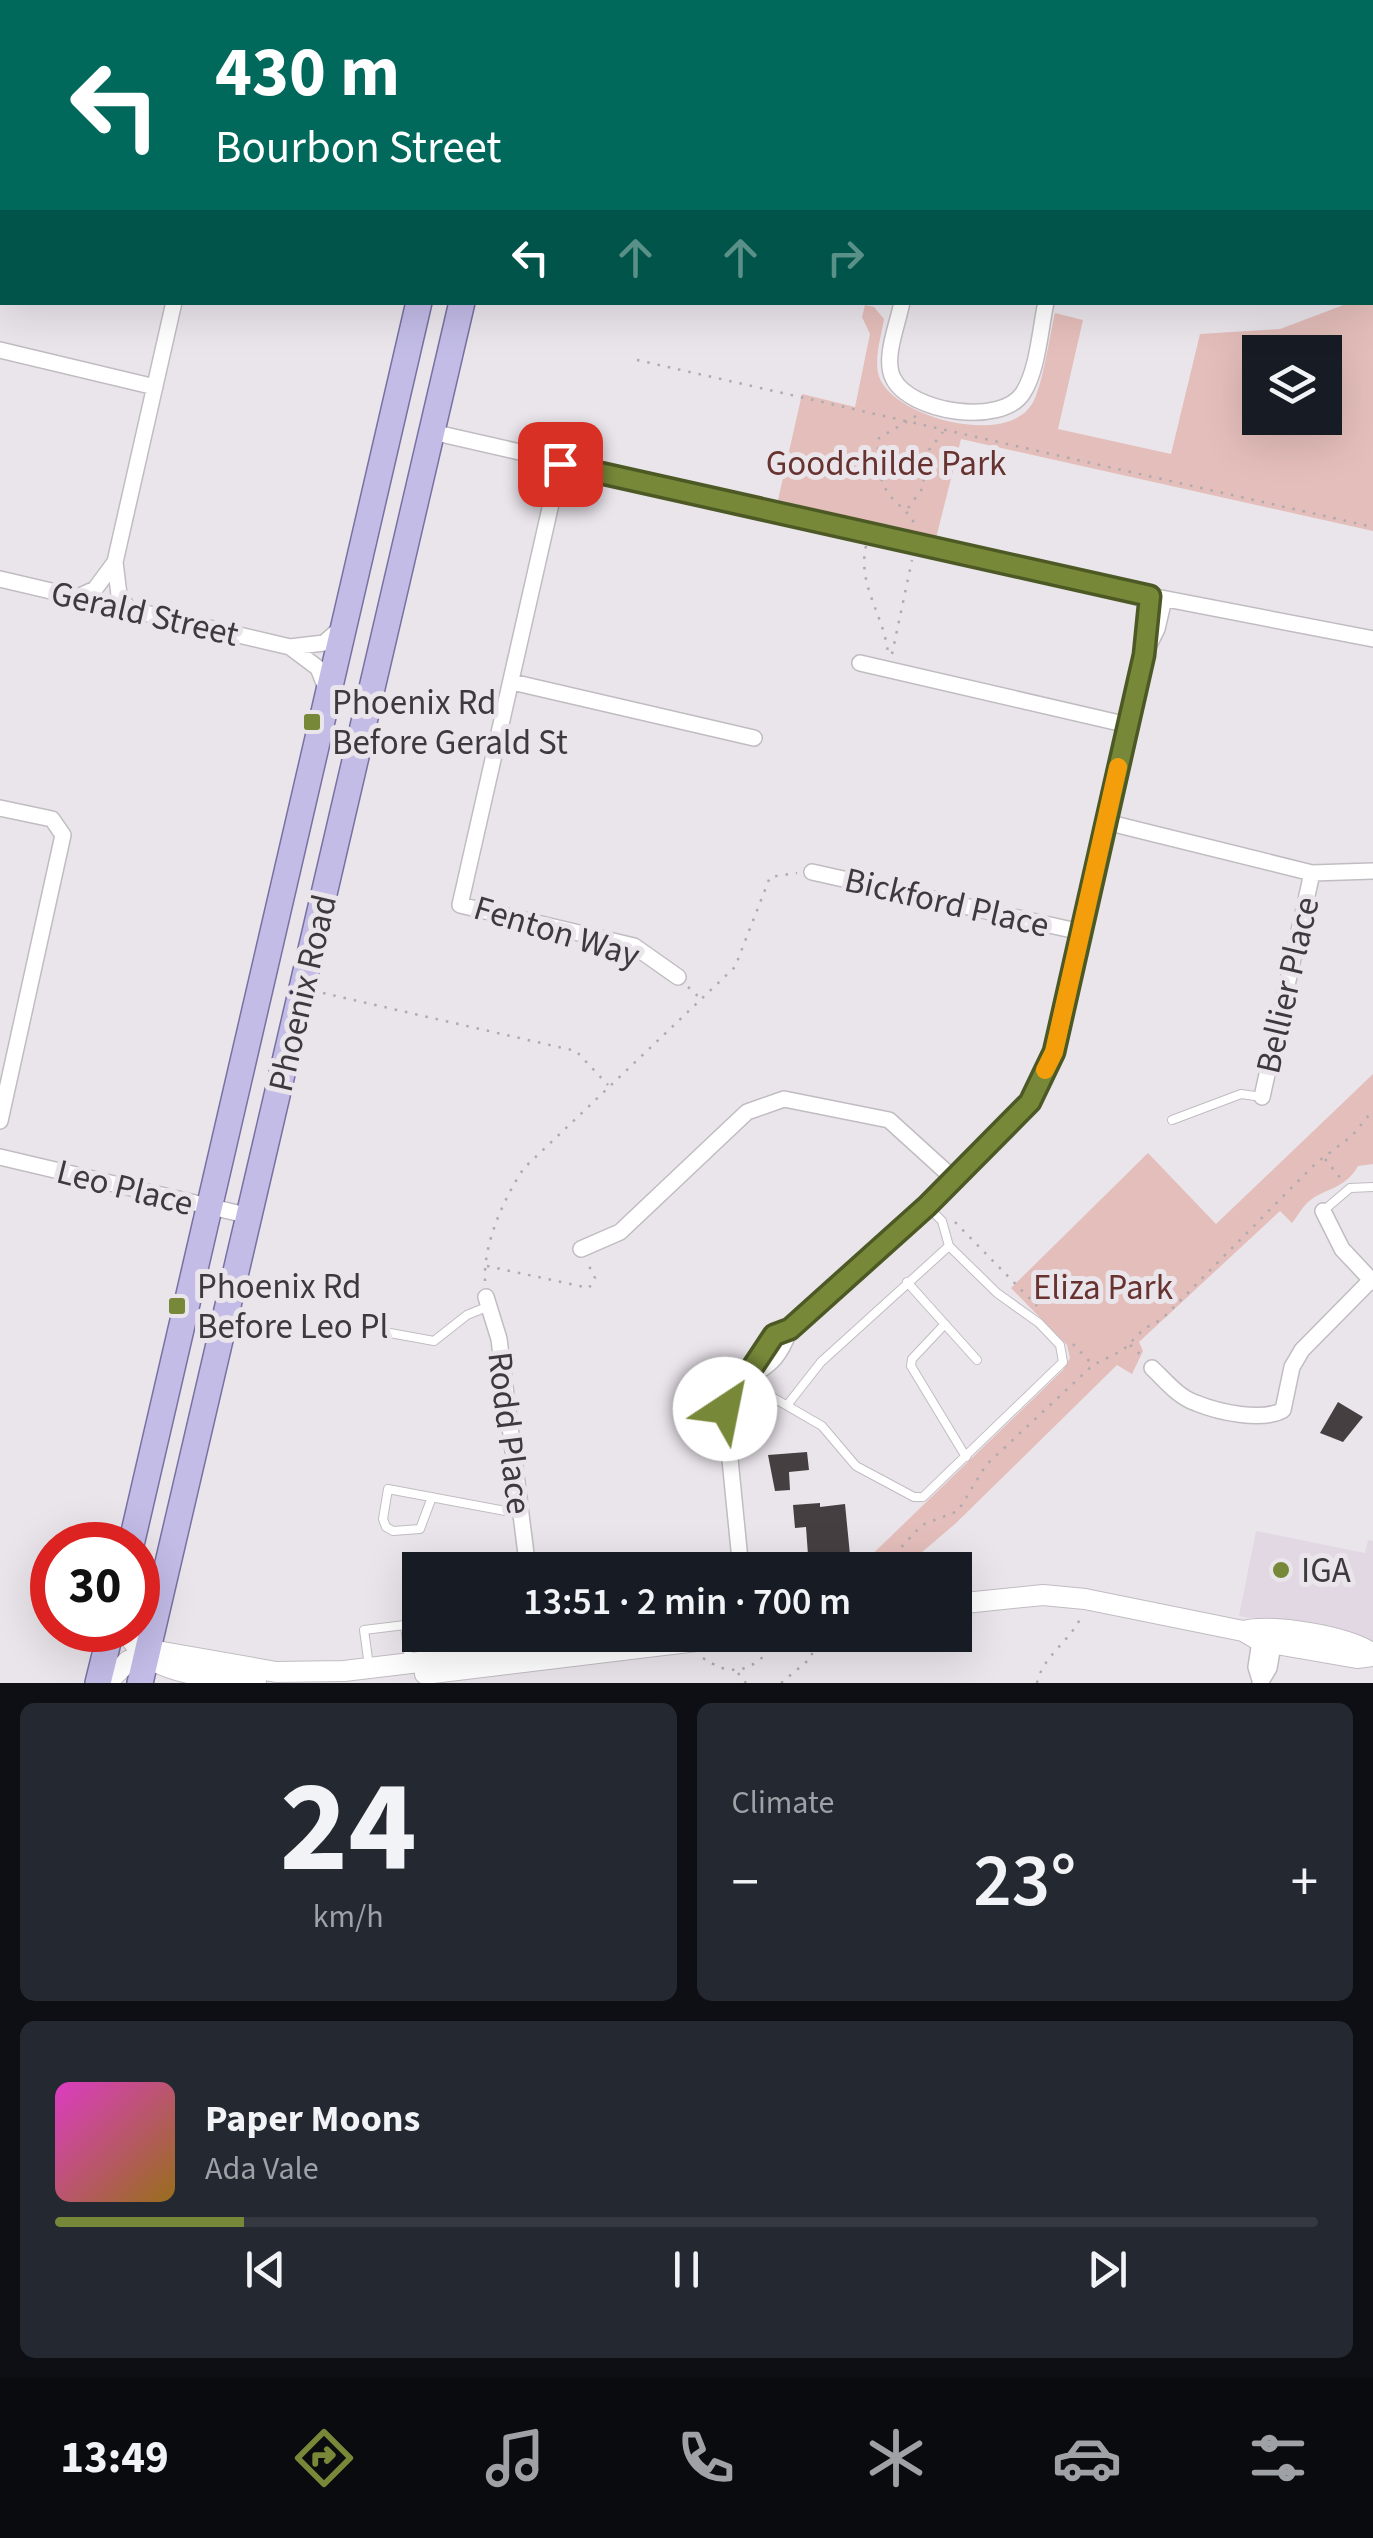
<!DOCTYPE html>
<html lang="en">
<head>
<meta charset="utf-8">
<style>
	:root { --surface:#171b24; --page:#242831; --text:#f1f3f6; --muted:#9ea1a6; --line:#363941; --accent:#778939 }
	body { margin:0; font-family:"Source Sans 3",sans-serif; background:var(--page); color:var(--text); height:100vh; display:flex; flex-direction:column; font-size:38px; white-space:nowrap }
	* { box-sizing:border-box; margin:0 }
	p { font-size:32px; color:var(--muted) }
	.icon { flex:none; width:55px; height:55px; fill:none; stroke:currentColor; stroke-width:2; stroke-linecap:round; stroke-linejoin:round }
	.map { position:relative; height:1683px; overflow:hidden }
	.sheet { display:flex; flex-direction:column; gap:20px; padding:20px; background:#0d0f14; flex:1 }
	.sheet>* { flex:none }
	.top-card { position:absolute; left:0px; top:0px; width:1375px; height:305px; box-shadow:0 10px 40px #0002; background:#00695c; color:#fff; overflow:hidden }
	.tools { position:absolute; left:1242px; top:335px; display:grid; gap:20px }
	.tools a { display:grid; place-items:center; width:100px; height:100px; border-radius:0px; background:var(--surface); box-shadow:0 10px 40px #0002; font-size:50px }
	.speed { position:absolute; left:30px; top:1522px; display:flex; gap:20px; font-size:50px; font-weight:700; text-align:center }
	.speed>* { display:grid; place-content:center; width:130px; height:130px; border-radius:50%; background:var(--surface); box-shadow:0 10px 40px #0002; line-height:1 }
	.speed .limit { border:15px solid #d22; background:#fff; color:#111 }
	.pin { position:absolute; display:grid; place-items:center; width:85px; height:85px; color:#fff; margin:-42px; border-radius:20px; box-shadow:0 5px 15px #0006 }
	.me { position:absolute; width:110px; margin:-55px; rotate:34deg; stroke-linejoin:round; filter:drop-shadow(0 0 8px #0008) }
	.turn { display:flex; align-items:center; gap:35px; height:210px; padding:0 50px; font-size:45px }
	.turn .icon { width:130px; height:130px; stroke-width:2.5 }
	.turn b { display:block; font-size:70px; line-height:85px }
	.lanes { display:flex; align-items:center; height:95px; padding:0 50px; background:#0003; justify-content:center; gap:50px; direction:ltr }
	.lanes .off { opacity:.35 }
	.big { font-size:75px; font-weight:600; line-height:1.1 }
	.sheet .card { flex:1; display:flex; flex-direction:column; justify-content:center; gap:15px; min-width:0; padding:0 35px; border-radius:15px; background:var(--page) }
	.sheet .dial { align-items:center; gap:0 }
	.dial b { font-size:130px; line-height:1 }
	.song { display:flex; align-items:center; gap:30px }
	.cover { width:120px; height:120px; border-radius:15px; background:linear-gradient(135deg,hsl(310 70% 55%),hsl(40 70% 35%)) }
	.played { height:10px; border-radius:5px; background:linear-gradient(90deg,var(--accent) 15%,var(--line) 15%) }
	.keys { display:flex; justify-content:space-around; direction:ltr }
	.heat { display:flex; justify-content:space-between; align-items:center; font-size:55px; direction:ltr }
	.sheet .tiles { flex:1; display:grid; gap:20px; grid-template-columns:1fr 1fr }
	.card:last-child { grid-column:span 2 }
	.trip { position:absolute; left:402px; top:1552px; width:570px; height:100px; border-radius:0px; background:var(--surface); box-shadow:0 10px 40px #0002; font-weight:600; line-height:100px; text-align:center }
	.dock { display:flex; height:160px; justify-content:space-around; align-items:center; background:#090b0e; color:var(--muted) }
	.dock .icon { width:70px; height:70px }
	.dock .active { color:var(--accent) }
	.dock b { font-size:45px; color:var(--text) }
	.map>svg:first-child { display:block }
	.built { fill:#e2d8e4 }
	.green { fill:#e4beba; fill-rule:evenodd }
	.building { fill:#463f42 }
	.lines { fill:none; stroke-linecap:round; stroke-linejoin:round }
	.service-casing { stroke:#c1bcc2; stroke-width:10 }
	.minor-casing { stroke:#c1bcc2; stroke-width:18 }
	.tertiary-casing { stroke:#c1bcc2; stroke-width:22 }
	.primary-casing { stroke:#7871a1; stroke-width:28 }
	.path { stroke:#aeaaae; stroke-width:2.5; stroke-dasharray:2.5 8; stroke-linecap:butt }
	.service { stroke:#fff; stroke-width:8 }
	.minor { stroke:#fff; stroke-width:15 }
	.tertiary { stroke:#fff; stroke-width:20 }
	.primary { stroke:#c2bce7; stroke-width:25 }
	.route-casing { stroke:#4d5925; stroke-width:25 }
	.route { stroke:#778939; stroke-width:18 }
	.slow { stroke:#f59e0b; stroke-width:18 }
	.poi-dot { fill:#778939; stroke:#eae5eb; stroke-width:4 }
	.labels { text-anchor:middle; stroke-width:10; stroke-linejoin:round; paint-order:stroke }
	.park-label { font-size:35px; fill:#67322f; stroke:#eae5eb }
	.street-label { font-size:35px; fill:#3c3a3c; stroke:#eae5eb }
	.poi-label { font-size:35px; fill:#3c3a3c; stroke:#eae5eb; text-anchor:start }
</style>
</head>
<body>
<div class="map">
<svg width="1373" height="1683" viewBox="0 0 1373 1683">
	<rect width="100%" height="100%" fill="#eae5eb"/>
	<path class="built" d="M 1256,1531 L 1365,1553 L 1368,1540 L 1373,1541 L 1373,1642 L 1239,1616 Z"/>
	<path class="green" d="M 1373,294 L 1373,531 L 961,439 L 936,538 L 778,500 L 802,394 L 855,407 L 870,334 L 862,317 L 865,305 L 874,307 L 884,319 C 881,338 872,364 881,381 C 901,419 1006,446 1032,404 C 1042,389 1050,334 1055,313 L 1083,320 L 1058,429 L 1171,454 L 1200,334 L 1280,329 L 1349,303 L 1372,302 ZM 1325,352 L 1325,418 L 1260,418 L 1260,352 Z
		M 1373,1074 L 1373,1164 L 1358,1166 C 1345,1190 1323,1188 1307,1203 C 1301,1209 1297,1217 1292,1223 L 1280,1211 L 1139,1342 L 1143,1351 L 1132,1374 L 1117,1365 L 955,1524 L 901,1570 L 856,1570 L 1063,1370 L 1070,1358 L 1067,1345 L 1011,1288 L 1148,1153 L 1216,1224 Z"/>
	<path class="building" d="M 1338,1402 L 1363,1417 L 1343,1442 L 1320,1433 Z
		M 807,1452 L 809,1470 L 789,1472 L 790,1490 L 775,1491 L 768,1455 Z
		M 820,1503 L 820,1507 L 845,1504 L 851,1565 L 809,1569 L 806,1527 L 795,1528 L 793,1505 Z"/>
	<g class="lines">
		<g class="service-casing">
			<path id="service" d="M 1172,1120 L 1241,1094 L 1262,1097
				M 1323,1211 L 1350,1188 L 1373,1187
				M 907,1282 L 977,1360
				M 945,1324 L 912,1359 L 911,1366 L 966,1457
				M 390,1333 L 434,1341 L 467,1315 L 489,1306
				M 747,1377 L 760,1390 L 822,1426 L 856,1466 L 914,1497 L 923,1497 L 1063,1362 L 1060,1345 L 1039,1323 L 997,1293 L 949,1246
				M 788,1404 L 821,1362 L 949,1246 L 942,1221 L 927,1206
				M 432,1497 L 420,1529 L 393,1531 L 386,1527 L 383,1519 L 388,1489 L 521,1514
				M 369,1666 L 364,1630 L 405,1625 L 409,1659"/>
		</g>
		<g class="minor-casing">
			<path id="minor" d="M 1220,0 L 1231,2
				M 245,2 L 245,0
				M 971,2 L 971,0
				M 1114,2 L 1114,0
				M 1344,2 L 1345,0
				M 1372,36 L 1373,36
				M 902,302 C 898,324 883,358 893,378 C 909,412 1001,427 1023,393 C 1038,369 1040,330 1046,302
				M 0,350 L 155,387
				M 432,432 L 1151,596 L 1373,639
				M 560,464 L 460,905 L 634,946 L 678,977
				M 0,579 L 290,647 L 324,643 L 342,627
				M 80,596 L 95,589 L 115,562
				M 128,608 L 119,595 L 115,562 L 174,302
				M 290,647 L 318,668 L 326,688
				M 1144,651 L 1151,596
				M 860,663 L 1128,725
				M 512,682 L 754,738
				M 0,808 L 52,819 L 63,835 L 0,1121
				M 1106,822 L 1312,873 L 1373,871
				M 812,872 L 1081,932
				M 1262,1097 L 1312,873
				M 0,1157 L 250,1216
				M 1323,1211 L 1342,1249 L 1373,1282
				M 581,1249 L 620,1232 L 747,1112 L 784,1099 L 889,1120 L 954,1179
				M 486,1297 L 499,1339 L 528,1570
				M 1152,1368 C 1165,1380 1178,1397 1196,1403 C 1218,1412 1262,1422 1283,1410 L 1292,1367 L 1302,1350 L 1371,1280
				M 747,1377 C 772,1366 781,1354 790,1329
				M 741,1570 L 725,1409 L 774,1335 L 790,1329 L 927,1206 L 1030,1102 L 1054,1052 L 1144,655 L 1157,629 L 1164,599
				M 1260,1680 L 1256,1667 L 1261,1635
				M 1260,1683 L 1269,1668 L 1275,1635"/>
		</g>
		<g class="tertiary-casing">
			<path id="tertiary" d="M 955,1604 L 1043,1595 L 1085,1599 L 1243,1631 L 1260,1641 L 1357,1658 L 1373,1656
				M 127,1630 C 145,1678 212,1675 256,1683
				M 1243,1631 C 1273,1624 1348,1636 1373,1654
				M 425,1674 L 746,1635
				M 107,1683 L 128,1661 L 157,1651 L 276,1672 L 344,1671 L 644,1635"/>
		</g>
		<g class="primary-casing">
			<path id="primary" d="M 490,2 L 490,0
				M 532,2 L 532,0
				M 131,1545 L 419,302
				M 98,1683 L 111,1630
				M 140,1683 L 462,302"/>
		</g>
		<path class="path" d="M 637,360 L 1373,527
			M 916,416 L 879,438 C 876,460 878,485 895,501 C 904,510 911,515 916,527
			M 908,508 L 922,489 L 929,450 L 943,432
			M 866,546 C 857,585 884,615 888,653
			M 892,654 L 912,560
			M 688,987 L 700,998
			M 323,993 L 576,1051 L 608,1085
			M 1325,1159 L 1342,1180
			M 955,1222 L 1037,1306
			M 487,1266 L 589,1288 L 595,1278 L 588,1264
			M 485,1281 C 483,1244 504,1198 524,1168 L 735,967 L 770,877 L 797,873
			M 1073,1344 L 1092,1364
			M 1130,1345 L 1141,1355
			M 880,1570 L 922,1525 L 958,1511 L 986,1465 L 1093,1365 L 1123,1350 L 1144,1329 L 1162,1319 L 1316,1163 L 1352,1136 L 1373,1110
			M 703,1658 C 728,1675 746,1674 767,1653
			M 738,1673 L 746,1683
			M 781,1683 L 811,1658 L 816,1635
			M 1037,1683 C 1043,1655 1071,1641 1082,1615"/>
		<use href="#service" class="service"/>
		<use href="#minor" class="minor"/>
		<use href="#tertiary" class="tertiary"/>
		<use href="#primary" class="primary"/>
	</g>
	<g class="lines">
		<g class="route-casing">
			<path id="route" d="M 560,464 L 1150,596 L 1144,655 L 1054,1052 L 1030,1102 L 927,1206 L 790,1329 L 774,1335 L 725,1409"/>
		</g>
		<use href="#route" class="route"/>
		<path class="slow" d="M 1045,1070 L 1054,1052 L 1118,767"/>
	</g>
	<g class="poi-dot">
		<rect x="302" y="712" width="20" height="20" rx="5"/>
		<rect x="167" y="1296" width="20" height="20" rx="5"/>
		<circle cx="1281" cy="1570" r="10"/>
	</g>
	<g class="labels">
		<g class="park-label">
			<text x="886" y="475">Goodchilde Park</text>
			<text x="1103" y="1299">Eliza Park</text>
		</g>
		<g class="street-label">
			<text transform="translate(145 613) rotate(13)" y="12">Gerald Street</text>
			<text transform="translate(947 902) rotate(13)" y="12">Bickford Place</text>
			<text transform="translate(557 931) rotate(17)" y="12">Fenton Way</text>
			<text transform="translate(1287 985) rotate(-77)" y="12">Bellier Place</text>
			<text transform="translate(302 993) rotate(-77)" y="12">Phoenix Road</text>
			<text transform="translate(125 1187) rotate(14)" y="12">Leo Place</text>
			<text transform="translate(510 1433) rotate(83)" y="12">Rodd Place</text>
		</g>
		<g class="poi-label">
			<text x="332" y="714">Phoenix Rd<tspan x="332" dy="40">Before Gerald St</tspan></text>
			<text x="197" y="1298">Phoenix Rd<tspan x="197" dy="40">Before Leo Pl</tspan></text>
			<text x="1301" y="1582">IGA</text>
		</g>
	</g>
</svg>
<div class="tools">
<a><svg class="icon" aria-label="layers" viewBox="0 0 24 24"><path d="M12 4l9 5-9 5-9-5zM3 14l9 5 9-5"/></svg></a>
</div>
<div class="speed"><div class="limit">30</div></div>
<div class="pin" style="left:560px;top:464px;background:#d93025"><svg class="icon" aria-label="arrive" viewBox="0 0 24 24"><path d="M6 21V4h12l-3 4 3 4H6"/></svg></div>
<svg class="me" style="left:725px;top:1409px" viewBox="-20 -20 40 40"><circle r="19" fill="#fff"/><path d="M0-13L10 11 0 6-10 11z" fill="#778939"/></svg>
<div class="trip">13:51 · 2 min · 700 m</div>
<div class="top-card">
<div class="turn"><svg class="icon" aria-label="left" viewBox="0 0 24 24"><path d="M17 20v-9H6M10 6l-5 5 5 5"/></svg><div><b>430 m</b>Bourbon Street</div></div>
<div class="lanes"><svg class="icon" aria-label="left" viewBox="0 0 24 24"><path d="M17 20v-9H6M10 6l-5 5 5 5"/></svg><svg class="icon off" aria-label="ahead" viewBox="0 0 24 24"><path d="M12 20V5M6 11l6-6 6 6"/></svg><svg class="icon off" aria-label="ahead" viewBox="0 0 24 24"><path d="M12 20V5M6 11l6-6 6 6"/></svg><svg class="icon off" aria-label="right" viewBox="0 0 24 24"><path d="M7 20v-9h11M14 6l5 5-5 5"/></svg></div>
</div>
</div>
<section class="sheet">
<div class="tiles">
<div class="card dial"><b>24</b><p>km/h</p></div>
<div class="card"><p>Climate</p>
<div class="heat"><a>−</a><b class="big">23°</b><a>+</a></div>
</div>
<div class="card">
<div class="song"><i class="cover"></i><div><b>Paper Moons</b><p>Ada Vale</p></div></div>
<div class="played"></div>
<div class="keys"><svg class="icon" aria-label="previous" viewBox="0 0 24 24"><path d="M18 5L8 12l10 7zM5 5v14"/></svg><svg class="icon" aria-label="pause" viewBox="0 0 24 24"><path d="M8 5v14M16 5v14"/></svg><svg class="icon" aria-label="next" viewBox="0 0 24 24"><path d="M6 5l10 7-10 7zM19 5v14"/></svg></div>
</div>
</div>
</section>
<nav class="dock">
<b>13:49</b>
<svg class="icon active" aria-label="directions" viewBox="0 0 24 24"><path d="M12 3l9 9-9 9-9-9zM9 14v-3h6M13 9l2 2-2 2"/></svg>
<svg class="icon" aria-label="music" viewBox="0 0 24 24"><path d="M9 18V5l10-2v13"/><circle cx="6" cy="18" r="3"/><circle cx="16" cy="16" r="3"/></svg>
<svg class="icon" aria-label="phone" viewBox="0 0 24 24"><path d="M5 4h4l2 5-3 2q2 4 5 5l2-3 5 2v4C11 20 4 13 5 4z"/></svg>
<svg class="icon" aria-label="climate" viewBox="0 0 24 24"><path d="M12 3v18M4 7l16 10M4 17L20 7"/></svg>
<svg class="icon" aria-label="car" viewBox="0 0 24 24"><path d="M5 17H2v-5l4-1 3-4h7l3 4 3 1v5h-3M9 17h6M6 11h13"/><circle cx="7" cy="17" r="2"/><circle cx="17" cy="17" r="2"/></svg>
<svg class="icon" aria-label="filters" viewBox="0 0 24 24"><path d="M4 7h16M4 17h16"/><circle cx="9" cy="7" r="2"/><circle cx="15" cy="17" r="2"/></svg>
</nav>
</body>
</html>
